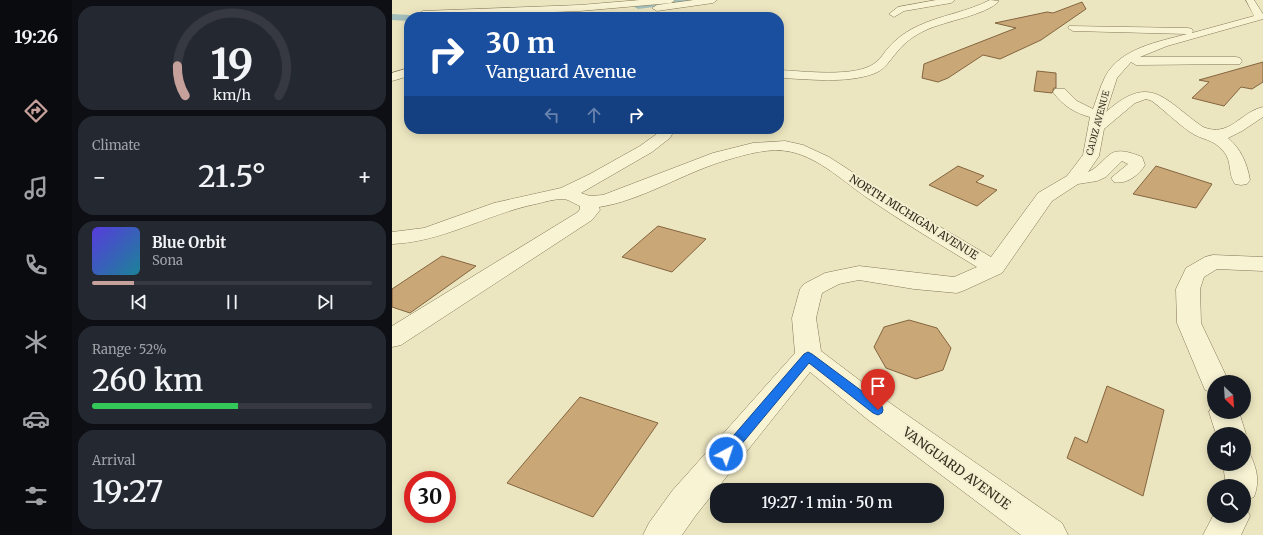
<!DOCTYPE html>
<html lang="en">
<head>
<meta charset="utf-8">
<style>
	:root { --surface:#171b24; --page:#242831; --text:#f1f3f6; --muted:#9ea1a6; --line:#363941; --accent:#c6a09a }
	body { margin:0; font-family:Merriweather,serif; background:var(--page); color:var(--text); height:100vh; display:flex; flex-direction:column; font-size:15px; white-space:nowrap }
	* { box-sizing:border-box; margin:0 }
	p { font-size:13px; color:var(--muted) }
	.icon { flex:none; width:22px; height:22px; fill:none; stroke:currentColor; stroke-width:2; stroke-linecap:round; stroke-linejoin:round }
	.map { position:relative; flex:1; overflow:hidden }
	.drawer { display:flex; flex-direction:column; gap:6px; padding:6px; background:#0d0f14; width:320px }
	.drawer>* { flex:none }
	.guide { position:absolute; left:12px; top:12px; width:380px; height:122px; border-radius:16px; box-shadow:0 2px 10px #0003; background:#1a4fa0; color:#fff; overflow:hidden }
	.needle { width:26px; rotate:155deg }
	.controls { position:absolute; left:815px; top:375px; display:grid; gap:8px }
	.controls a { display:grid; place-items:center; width:44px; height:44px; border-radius:50%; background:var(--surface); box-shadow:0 2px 10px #0003; font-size:20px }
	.speed { position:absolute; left:12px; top:471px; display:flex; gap:8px; font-size:20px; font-weight:700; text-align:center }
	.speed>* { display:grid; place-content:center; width:52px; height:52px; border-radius:50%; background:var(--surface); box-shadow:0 2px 10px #0003; line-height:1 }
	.speed .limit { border:6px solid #d22; background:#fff; color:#111 }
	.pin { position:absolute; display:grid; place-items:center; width:34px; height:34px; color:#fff; margin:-41px -17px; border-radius:50% 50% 50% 0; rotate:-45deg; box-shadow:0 0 4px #0007 }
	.pin .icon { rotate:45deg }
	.me { position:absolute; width:44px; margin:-22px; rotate:40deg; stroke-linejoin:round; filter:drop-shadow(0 0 3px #0008) }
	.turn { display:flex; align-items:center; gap:14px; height:84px; padding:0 16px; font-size:18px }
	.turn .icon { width:52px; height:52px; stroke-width:2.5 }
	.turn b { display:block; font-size:28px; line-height:34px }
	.lanes { display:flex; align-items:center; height:38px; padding:0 16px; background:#0003; justify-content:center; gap:20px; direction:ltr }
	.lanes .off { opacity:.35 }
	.big { font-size:30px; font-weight:600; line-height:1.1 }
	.drawer .widget { flex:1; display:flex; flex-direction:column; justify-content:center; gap:6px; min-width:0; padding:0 14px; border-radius:16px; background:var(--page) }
	.drawer .dial { align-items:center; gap:0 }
	.dial svg { height:104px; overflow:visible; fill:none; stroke:var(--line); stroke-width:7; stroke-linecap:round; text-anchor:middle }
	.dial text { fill:var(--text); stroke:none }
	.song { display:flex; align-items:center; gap:12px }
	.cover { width:48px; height:48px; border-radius:6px; background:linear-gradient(135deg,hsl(250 70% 55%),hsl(190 70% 35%)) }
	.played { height:4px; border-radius:2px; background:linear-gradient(90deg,var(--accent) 15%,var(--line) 15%) }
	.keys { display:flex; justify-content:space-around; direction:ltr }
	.heat { display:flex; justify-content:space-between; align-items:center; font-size:22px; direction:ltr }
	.charge { height:6px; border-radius:3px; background:linear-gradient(90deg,#34c759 52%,var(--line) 0) }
	.trip { position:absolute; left:318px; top:483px; width:234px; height:40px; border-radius:16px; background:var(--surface); box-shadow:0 2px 10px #0003; font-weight:600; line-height:40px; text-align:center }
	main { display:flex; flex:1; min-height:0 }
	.menu { display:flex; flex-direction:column; width:72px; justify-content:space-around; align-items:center; background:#090b0e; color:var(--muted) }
	.menu .icon { width:28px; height:28px }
	.menu .selected { color:var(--accent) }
	.menu b { font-size:18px; color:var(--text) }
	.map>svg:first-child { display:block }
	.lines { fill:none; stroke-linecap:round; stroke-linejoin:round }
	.canal { fill:#a3bfbb; fill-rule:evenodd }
	.building { fill:#caa777; stroke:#83653f }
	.minor-casing { stroke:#857759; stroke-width:1 }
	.minor { fill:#f8f3d3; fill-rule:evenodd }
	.route { fill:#1a73e8; stroke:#114b97 }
	.labels { text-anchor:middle; stroke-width:4; stroke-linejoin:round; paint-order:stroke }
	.far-street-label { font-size:9px; fill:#352c1d; stroke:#f4efd0 }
	.street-label { font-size:11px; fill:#352c1d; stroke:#f4efd0 }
	.near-street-label { font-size:13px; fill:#352c1d; stroke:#f4efd0 }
</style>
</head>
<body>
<main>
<nav class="menu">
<b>19:26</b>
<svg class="icon selected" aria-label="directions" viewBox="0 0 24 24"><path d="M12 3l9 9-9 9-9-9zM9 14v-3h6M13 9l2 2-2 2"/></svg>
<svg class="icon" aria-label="music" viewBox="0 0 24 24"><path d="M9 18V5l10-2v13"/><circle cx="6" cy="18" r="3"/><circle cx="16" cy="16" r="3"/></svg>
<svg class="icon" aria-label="phone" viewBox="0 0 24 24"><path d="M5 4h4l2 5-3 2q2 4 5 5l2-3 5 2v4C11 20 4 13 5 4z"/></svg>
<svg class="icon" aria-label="climate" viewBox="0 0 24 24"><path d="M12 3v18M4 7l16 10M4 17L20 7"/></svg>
<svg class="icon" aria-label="car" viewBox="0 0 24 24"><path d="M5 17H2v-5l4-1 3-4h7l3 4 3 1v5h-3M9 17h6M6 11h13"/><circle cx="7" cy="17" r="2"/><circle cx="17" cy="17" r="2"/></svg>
<svg class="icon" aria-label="filters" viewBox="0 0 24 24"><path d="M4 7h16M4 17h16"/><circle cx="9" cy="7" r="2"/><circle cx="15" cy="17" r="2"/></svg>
</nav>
<section class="drawer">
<div class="widget dial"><svg viewBox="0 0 100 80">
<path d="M14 69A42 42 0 1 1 86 69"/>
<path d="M14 69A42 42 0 0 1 8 46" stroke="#c6a09a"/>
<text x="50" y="56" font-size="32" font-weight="700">19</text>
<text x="50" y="72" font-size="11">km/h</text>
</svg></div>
<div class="widget"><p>Climate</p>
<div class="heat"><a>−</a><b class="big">21.5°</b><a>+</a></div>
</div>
<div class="widget">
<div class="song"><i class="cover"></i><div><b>Blue Orbit</b><p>Sona</p></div></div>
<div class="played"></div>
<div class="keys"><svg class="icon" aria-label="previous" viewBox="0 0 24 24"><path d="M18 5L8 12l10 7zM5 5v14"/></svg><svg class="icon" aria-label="pause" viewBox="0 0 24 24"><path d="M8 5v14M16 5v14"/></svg><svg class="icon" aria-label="next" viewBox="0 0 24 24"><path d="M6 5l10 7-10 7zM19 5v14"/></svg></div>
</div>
<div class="widget"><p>Range · 52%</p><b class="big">260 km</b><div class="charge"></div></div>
<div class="widget"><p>Arrival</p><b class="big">19:27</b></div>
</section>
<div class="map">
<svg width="871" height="535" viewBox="0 0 871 535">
	<rect width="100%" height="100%" fill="#ece6c0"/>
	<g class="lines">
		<path class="canal" d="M 268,0 L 298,0 L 293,3 L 246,9 L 241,6 L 246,3 Z
			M 125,10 L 129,11 L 131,13 L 129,15 L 112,17 L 35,17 L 37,15 L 41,14 Z
			M 0,14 L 17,15 L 22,17 L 17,17 L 17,21 L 0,20 Z"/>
	</g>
	<path class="building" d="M 690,2 L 694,9 L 649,40 L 608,59 L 591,55 L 556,78 L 546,82 L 530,78 L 532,64 L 624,28 L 603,23 L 655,12 L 661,13 Z
		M 871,62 L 871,82 L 860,89 L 849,87 L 832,106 L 800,98 L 817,82 L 807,80 Z
		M 645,71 L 664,73 L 664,88 L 662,88 L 660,93 L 642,91 Z
		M 566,166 L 592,176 L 584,182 L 605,190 L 585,206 L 537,185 Z
		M 764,166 L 820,184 L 804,208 L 741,194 Z
		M 266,226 L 314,239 L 280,272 L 230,257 Z
		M 50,256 L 84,266 L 18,313 L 0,307 L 0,289 Z
		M 517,320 L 545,328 L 559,348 L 551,370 L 524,379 L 494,368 L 482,347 L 492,327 Z
		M 715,386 L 772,410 L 751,496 L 675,458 L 683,437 L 695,443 Z
		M 188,397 L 266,423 L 201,517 L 115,483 Z"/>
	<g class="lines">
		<g class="minor-casing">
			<path id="minor" d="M 248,0 L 283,0 L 279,3 L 188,11 L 31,17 L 26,14 L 31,11 L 188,5 Z
				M 302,0 L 325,0 L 321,3 L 265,11 L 260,8 L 265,5 Z
				M 544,0 L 563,0 L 559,3 L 512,11 L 502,17 L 497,14 L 506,7 Z
				M 598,0 L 607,1 C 595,15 553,21 534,30 C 523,35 513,42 505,52 C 497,61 493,70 481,74 C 452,84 417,79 387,78 L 387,70 C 411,71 464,78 483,63 C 489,59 492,52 497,47 C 505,38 515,31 526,26 C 549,15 575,12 598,0 Z
				M 854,0 L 862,0 L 871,14 L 871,19 L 775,46 L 748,57 L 844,57 L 848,58 L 850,61 L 848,64 L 744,65 L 739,62 L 725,78 L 714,112 C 759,72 772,100 811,127 C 838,138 848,112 871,107 L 871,117 L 850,131 L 836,138 C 849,149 855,163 858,180 L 855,184 L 849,185 L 843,184 C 836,175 840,161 832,152 C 821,138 811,141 798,132 C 785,123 773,111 760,101 L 754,99 L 743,103 L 712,129 L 707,156 L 696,172 C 705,168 709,162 716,156 C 725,147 740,153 750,157 L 753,165 C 747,175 734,185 722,182 L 719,178 L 736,164 L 730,161 L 714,177 L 705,181 L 686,184 L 660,201 L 610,273 L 573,290 L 565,293 L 522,289 L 467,280 L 447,284 L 430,293 L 424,318 L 429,351 L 495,401 L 670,523 L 676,535 L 629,535 L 475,419 L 418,372 L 304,515 L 290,535 L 251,535 L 257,523 L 280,491 L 403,353 L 400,318 L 408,289 L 412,284 L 433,273 L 467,266 L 562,277 L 585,267 C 549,245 512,223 477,199 C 453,183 429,159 400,152 C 379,147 355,154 335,160 C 293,172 249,201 207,207 L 208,210 L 200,220 L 9,345 L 0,347 L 0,326 L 186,212 L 188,209 L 188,206 C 183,204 176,199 171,199 C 162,199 152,202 144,204 C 95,214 51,242 0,244 L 0,232 L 32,228 L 102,203 L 169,188 L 198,174 L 248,146 L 266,133 L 267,129 L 283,129 L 278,138 L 260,152 L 189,193 L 198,196 L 211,195 L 321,153 L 361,143 L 393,141 L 411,145 L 437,157 L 513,206 L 599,257 L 646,193 L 675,176 L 691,155 L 698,117 C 683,113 671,106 661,92 L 663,89 L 673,89 L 685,101 L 701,109 C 705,98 708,87 713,77 C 728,48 766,42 795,34 L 681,31 L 676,28 L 677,26 L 796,28 L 800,29 L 801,31 L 800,33 L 862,16 Z
				M 17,68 L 17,76 L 0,81 L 0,73 Z
				M 821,255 L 871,257 L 871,271 L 825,269 L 812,277 L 808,289 L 809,323 L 837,382 L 822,382 L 822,393 L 813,390 L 785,323 L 784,289 L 794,268 L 813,257 Z
				M 822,403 L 822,412 L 847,412 L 854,434 L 852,438 L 852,434 L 824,434 L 817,412 Z
				M 852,451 L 858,454 C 865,469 868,481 862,497 L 852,501 L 852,486 L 834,486 L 831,464 L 852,464 Z
				M 852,503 L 858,516 L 849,535 L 811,535 L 822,514 L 822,516 L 852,516 Z"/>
		</g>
		<use href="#minor" class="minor"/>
	</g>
	<path class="route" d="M 416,352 L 420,354 L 490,406 L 491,410 L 490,413 L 486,415 L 481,413 L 417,363 L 338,458 L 334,460 L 329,458 L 327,454 L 329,450 L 412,354 Z"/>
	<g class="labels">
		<g class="far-street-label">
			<text transform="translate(706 123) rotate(-75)" y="3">CADIZ AVENUE</text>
		</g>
		<g class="street-label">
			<text transform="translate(522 217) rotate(32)" y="4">NORTH MICHIGAN AVENUE</text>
		</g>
		<g class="near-street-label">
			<text transform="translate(565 468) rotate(36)" y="5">VANGUARD AVENUE</text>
		</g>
	</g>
</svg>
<div class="controls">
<a><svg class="needle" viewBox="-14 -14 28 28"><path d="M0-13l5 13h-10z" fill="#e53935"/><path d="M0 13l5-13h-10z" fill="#9ea1a6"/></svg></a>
<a><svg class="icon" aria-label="sound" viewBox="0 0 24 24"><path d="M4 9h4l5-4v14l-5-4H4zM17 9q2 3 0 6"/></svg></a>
<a><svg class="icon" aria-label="search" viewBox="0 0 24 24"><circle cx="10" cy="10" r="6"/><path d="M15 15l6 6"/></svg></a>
</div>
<div class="speed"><div class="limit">30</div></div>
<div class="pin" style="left:486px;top:410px;background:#d93025"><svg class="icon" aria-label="arrive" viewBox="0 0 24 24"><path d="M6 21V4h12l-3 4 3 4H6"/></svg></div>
<svg class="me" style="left:334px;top:454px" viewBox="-20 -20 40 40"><circle r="17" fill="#1a73e8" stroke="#fff" stroke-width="3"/><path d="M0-11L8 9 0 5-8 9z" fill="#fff"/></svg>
<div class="trip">19:27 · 1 min · 50 m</div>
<div class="guide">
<div class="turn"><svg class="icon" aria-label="right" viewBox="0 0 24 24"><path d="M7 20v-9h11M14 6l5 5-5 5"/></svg><div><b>30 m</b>Vanguard Avenue</div></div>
<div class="lanes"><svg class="icon off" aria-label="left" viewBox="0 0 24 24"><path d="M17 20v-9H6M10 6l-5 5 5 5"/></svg><svg class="icon off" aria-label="ahead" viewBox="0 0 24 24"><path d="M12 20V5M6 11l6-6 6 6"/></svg><svg class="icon" aria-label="right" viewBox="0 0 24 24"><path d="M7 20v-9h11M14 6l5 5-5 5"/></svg></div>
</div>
</div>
</main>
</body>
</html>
